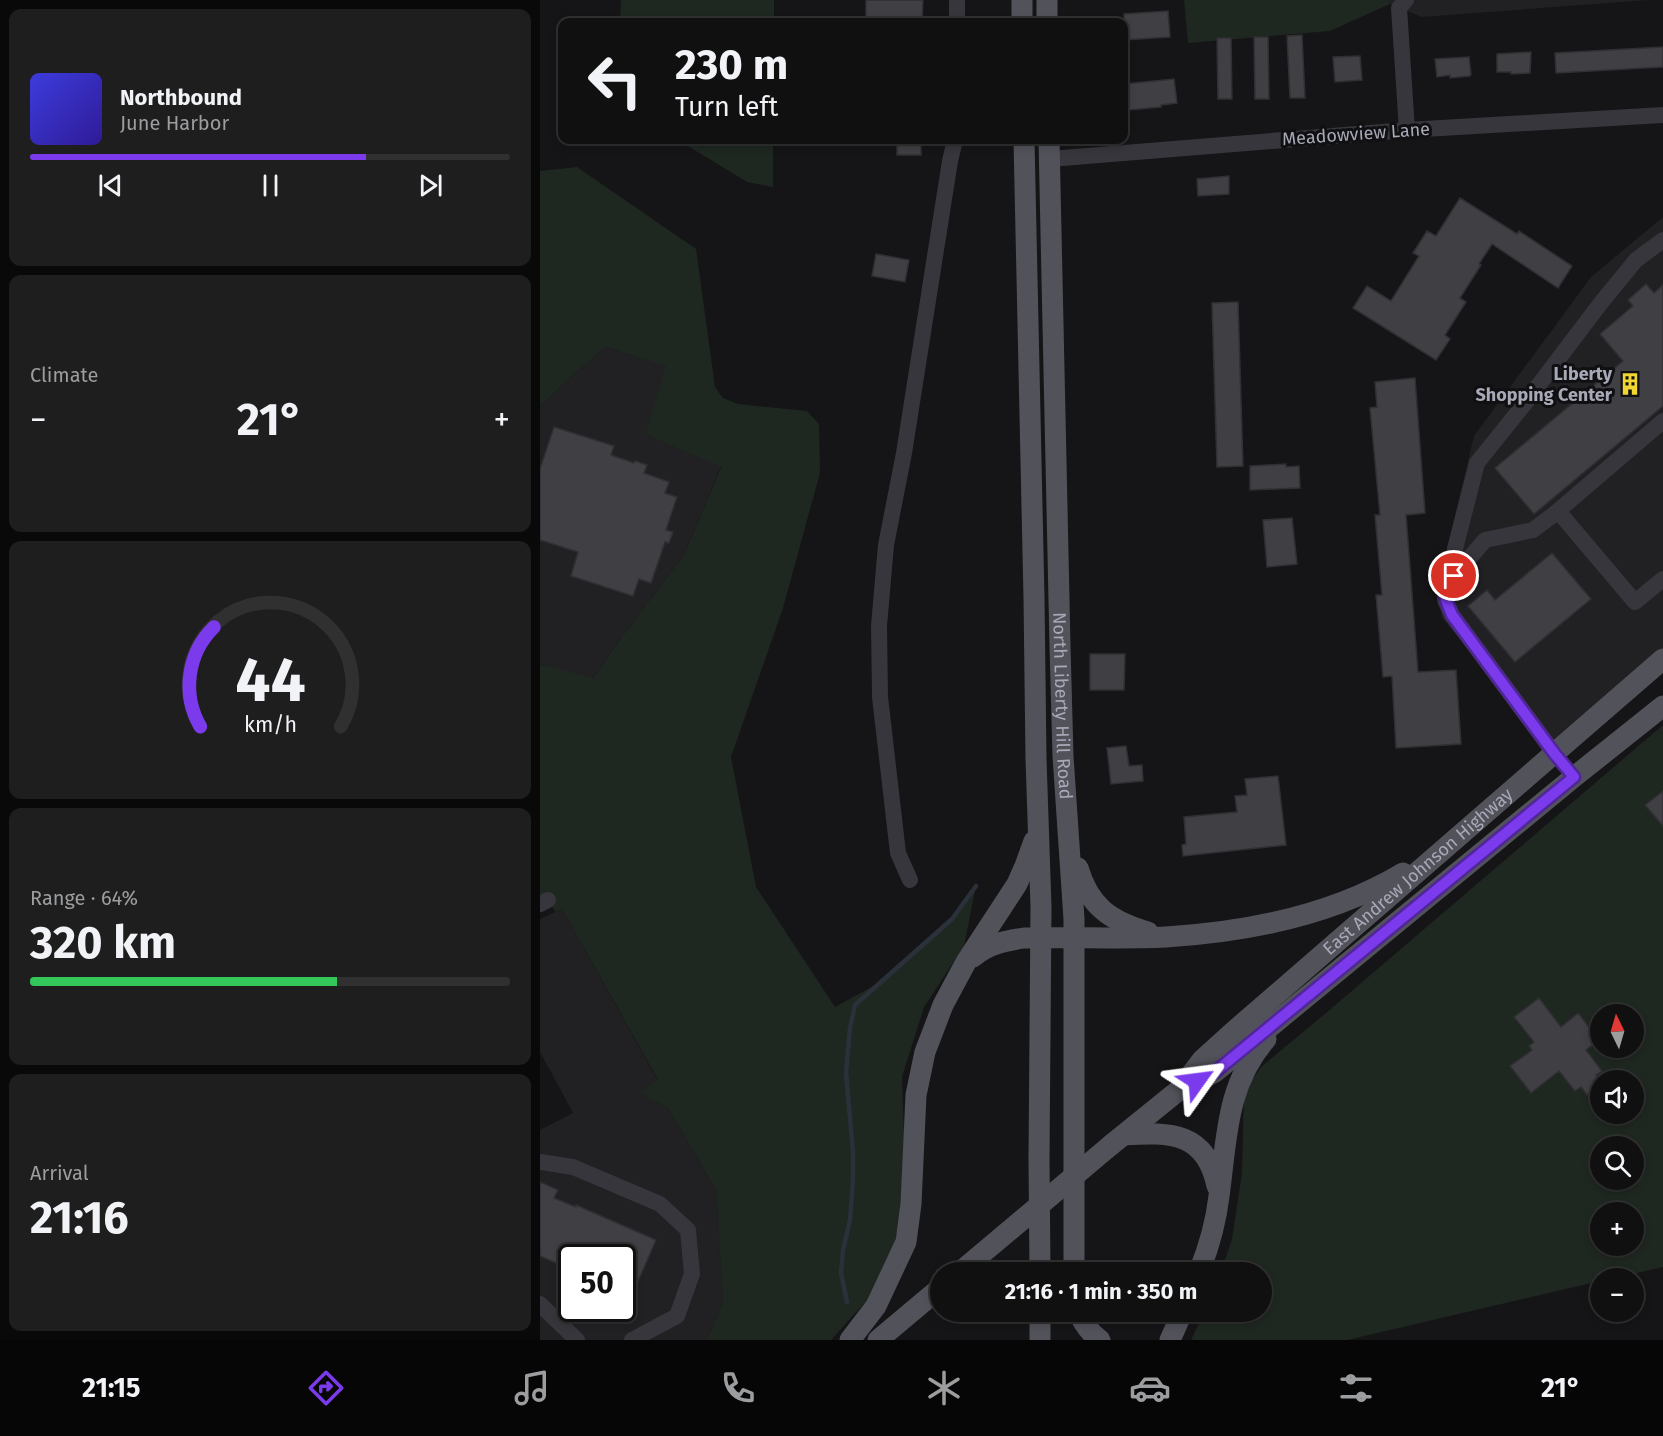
<!DOCTYPE html>
<html lang="en">
<head>
<meta charset="utf-8">
<style>
	:root { --surface:#101011; --page:#1e1e1f; --text:#f1f3f6; --muted:#9c9d9f; --line:#303031; --accent:#7c3aed }
	body { margin:0; font-family:"Fira Sans",sans-serif; background:var(--page); color:var(--text); height:100vh; display:flex; flex-direction:column; font-size:22px; white-space:nowrap }
	* { box-sizing:border-box; margin:0 }
	p { font-size:20px; color:var(--muted) }
	.icon { flex:none; width:33px; height:33px; fill:none; stroke:currentColor; stroke-width:2; stroke-linecap:round; stroke-linejoin:round }
	.map { position:relative; flex:1; overflow:hidden }
	.side { display:flex; flex-direction:column; gap:9px; padding:9px; background:#090909; width:540px }
	.side>* { flex:none }
	.hud { position:absolute; left:18px; top:18px; width:570px; height:126px; border-radius:12px; box-shadow:0 3px 9px #0003,0 0 0 2px var(--line); background:#101011; color:var(--text); overflow:hidden }
	.needle { width:39px; rotate:355deg }
	.controls { position:absolute; left:1050px; top:1004px; display:grid; gap:12px }
	.controls a { display:grid; place-items:center; width:54px; height:54px; border-radius:50%; background:var(--surface); box-shadow:0 3px 9px #0003,0 0 0 2px var(--line); font-size:30px }
	.speed { position:absolute; left:18px; top:1244px; display:flex; gap:12px; font-size:30px; font-weight:700; text-align:center }
	.speed>* { display:grid; place-content:center; width:78px; height:78px; border-radius:50%; background:var(--surface); box-shadow:0 3px 9px #0003,0 0 0 2px var(--line); line-height:1 }
	.speed .limit { border:3px solid #111; border-radius:9px; background:#fff; color:#111 }
	.pin { position:absolute; display:grid; place-items:center; width:51px; height:51px; color:#fff; margin:-26px; border:3px solid #fff; border-radius:50%; box-shadow:0 2px 6px #0007 }
	.me { position:absolute; width:66px; margin:-33px; rotate:59deg; stroke-linejoin:round; filter:drop-shadow(0 0 4px #0008) }
	.turn { display:flex; align-items:center; gap:21px; height:126px; padding:0 18px; font-size:27px }
	.turn .icon { width:78px; height:78px; stroke-width:2.5 }
	.turn b { display:block; font-size:42px; line-height:51px }
	.big { font-size:45px; font-weight:700; line-height:1.1 }
	.side .tile { flex:1; display:flex; flex-direction:column; justify-content:center; gap:9px; min-width:0; padding:0 21px; border-radius:12px; background:var(--page) }
	.side .dial { align-items:center; gap:0 }
	.dial svg { height:156px; overflow:visible; fill:none; stroke:var(--line); stroke-width:7; stroke-linecap:round; text-anchor:middle }
	.dial text { fill:var(--text); stroke:none }
	.song { display:flex; align-items:center; gap:18px }
	.cover { width:72px; height:72px; border-radius:9px; background:linear-gradient(135deg,hsl(240 70% 55%),hsl(250 70% 35%)) }
	.played { height:6px; border-radius:3px; background:linear-gradient(90deg,var(--accent) 70%,var(--line) 70%) }
	.keys { display:flex; justify-content:space-around; direction:ltr }
	.heat { display:flex; justify-content:space-between; align-items:center; font-size:33px; direction:ltr }
	.charge { height:9px; border-radius:4px; background:linear-gradient(90deg,#34c759 64%,var(--line) 0) }
	.trip { position:absolute; left:390px; top:1262px; width:342px; height:60px; border-radius:30px; background:var(--surface); box-shadow:0 3px 9px #0003,0 0 0 2px var(--line); font-weight:700; line-height:60px; text-align:center }
	.menu { display:flex; height:96px; justify-content:space-around; align-items:center; background:#060607; color:var(--muted) }
	.menu .icon { width:42px; height:42px }
	.menu .active { color:var(--accent) }
	.menu b { font-size:27px; color:var(--text) }
	main { display:flex; flex:1; min-height:0 }
	.map>svg:first-child { display:block }
	.built { fill:#212124; fill-rule:evenodd }
	.green { fill:#1f2721; fill-rule:evenodd }
	.lines { fill:none; stroke-linecap:round; stroke-linejoin:round }
	.stream { stroke:#2b313a; stroke-width:4.5 }
	.building { fill:#3f3f44; stroke:#302f33; stroke-width:1.5 }
	.minor { stroke:#36363c; stroke-width:16 }
	.major { stroke:#52525b; stroke-width:21 }
	.major-bridge { stroke:#52525b; stroke-width:21 }
	.route-casing { stroke:#51269a; stroke-width:15 }
	.route { stroke:#7c3aed; stroke-width:10 }
	.labels { text-anchor:middle; stroke-width:6; stroke-linejoin:round; paint-order:stroke }
	.street-label { font-size:18px; fill:#a7a9b7; stroke:#101012 }
	.poi-label { font-size:18px; font-weight:bold; fill:#a7a9b7; stroke:#101012; text-anchor:end }
</style>
</head>
<body>
<main>
<section class="side">
<div class="tile">
<div class="song"><i class="cover"></i><div><b>Northbound</b><p>June Harbor</p></div></div>
<div class="played"></div>
<div class="keys"><svg class="icon" aria-label="previous" viewBox="0 0 24 24"><path d="M18 5L8 12l10 7zM5 5v14"/></svg><svg class="icon" aria-label="pause" viewBox="0 0 24 24"><path d="M8 5v14M16 5v14"/></svg><svg class="icon" aria-label="next" viewBox="0 0 24 24"><path d="M6 5l10 7-10 7zM19 5v14"/></svg></div>
</div>
<div class="tile"><p>Climate</p>
<div class="heat"><a>−</a><b class="big">21°</b><a>+</a></div>
</div>
<div class="tile dial"><svg viewBox="0 0 100 80">
<path d="M14 69A42 42 0 1 1 86 69"/>
<path d="M14 69A42 42 0 0 1 21 18" stroke="#7c3aed"/>
<text x="50" y="56" font-size="32" font-weight="700">44</text>
<text x="50" y="72" font-size="11">km/h</text>
</svg></div>
<div class="tile"><p>Range · 64%</p><b class="big">320 km</b><div class="charge"></div></div>
<div class="tile"><p>Arrival</p><b class="big">21:16</b></div>
</section>
<div class="map">
<svg width="1123" height="1340" viewBox="0 0 1123 1340">
	<rect width="100%" height="100%" fill="#151517"/>
	<path class="built" d="M 849,0 L 1109,0 L 882,17 L 850,4 Z
		M 1123,217 L 1123,659 L 1014,753 L 902,618 L 897,591 L 934,436 L 1051,277 Z
		M 65,347 L 127,366 L 105,434 L 181,466 L 144,555 L 84,634 L 52,679 L 0,664 L 0,406 L 21,386 Z
		M 22,909 L 118,1081 L 100,1093 L 128,1108 L 176,1190 L 183,1302 L 167,1340 L 0,1340 L 0,1130 L 33,1113 L 0,1052 L 0,919 ZM 32,1257 L 82,1257 L 82,1308 L 32,1308 Z"/>
	<path class="green" d="M 81,0 L 234,0 L 234,22 L 80,22 Z
		M 644,0 L 849,0 L 850,4 L 790,31 L 648,43 Z
		M 138,140 L 233,140 L 233,187 L 207,182 Z
		M 37,167 L 156,249 L 175,387 L 183,398 L 198,404 L 267,411 L 279,424 L 280,473 L 243,608 L 191,757 L 216,887 L 295,1007 L 346,979 L 412,919 L 436,886 L 424,946 L 384,1007 L 362,1077 L 365,1162 L 361,1213 L 354,1248 L 330,1297 L 291,1340 L 167,1340 L 183,1302 L 176,1190 L 128,1108 L 99,1093 L 118,1080 L 22,909 L 15,912 L 8,900 L 0,904 L 0,664 L 53,678 L 84,634 L 144,555 L 181,467 L 105,434 L 126,366 L 65,347 L 21,386 L 0,406 L 0,171 Z
		M 1123,725 L 1123,1267 L 1075,1278 L 1060,1278 L 1060,1281 L 807,1340 L 651,1340 L 665,1311 L 722,1311 L 722,1272 L 681,1272 L 692,1239 L 702,1173 L 704,1092 L 721,1067 L 786,1013 ZM 1060,1014 L 1094,1014 L 1094,1047 L 1060,1047 ZM 1060,1080 L 1094,1080 L 1094,1113 L 1060,1113 ZM 1060,1146 L 1094,1146 L 1094,1179 L 1060,1179 ZM 1060,1212 L 1094,1212 L 1094,1245 L 1060,1245 Z"/>
	<g class="lines">
		<path class="stream" d="M 307,1302 L 301,1273 L 303,1250 L 310,1220 L 313,1179 L 313,1152 L 306,1073 L 310,1028 L 315,1005 L 412,919 L 436,886"/>
	</g>
	<path class="building" d="M 326,0 L 383,0 L 382,22 L 326,22 Z
		M 628,11 L 630,37 L 584,40 L 584,14 Z
		M 762,35 L 765,98 L 750,98 L 747,36 Z
		M 714,37 L 728,37 L 729,99 L 715,99 Z
		M 677,38 L 691,38 L 692,99 L 678,99 Z
		M 1123,47 L 1123,67 L 1016,73 L 1015,53 Z
		M 991,52 L 990,73 L 971,74 L 971,72 L 957,72 L 957,54 Z
		M 820,56 L 822,80 L 795,82 L 793,57 Z
		M 929,57 L 931,74 L 930,76 L 910,78 L 910,75 L 897,77 L 895,59 Z
		M 634,79 L 637,103 L 621,105 L 621,107 L 588,110 L 588,109 L 584,109 L 584,84 Z
		M 357,140 L 381,140 L 381,155 L 357,155 Z
		M 689,176 L 689,194 L 658,196 L 657,179 Z
		M 920,198 L 977,234 L 979,231 L 1032,266 L 1018,288 L 952,244 L 939,264 L 941,265 L 920,298 L 926,302 L 905,335 L 910,339 L 896,360 L 813,308 L 827,286 L 851,301 L 879,256 L 873,253 L 887,231 L 896,236 Z
		M 336,254 L 369,260 L 365,282 L 332,276 Z
		M 1106,284 L 1114,293 L 1123,285 L 1123,406 L 994,514 L 955,468 L 1083,361 L 1060,334 L 1093,306 L 1088,300 Z
		M 698,302 L 703,466 L 677,467 L 672,303 Z
		M 875,378 L 885,513 L 866,515 L 878,672 L 916,670 L 921,744 L 856,748 L 852,676 L 843,677 L 836,595 L 842,595 L 835,515 L 840,515 L 830,408 L 837,407 L 835,382 Z
		M 14,427 L 74,446 L 71,455 L 94,463 L 95,461 L 107,465 L 104,473 L 129,482 L 125,493 L 137,497 L 126,530 L 133,532 L 129,543 L 125,542 L 111,583 L 99,579 L 93,596 L 31,576 L 38,552 L 0,540 L 0,469 Z
		M 746,464 L 746,467 L 759,466 L 760,488 L 710,490 L 710,466 Z
		M 752,518 L 757,564 L 727,567 L 723,520 Z
		M 1012,553 L 1051,599 L 975,662 L 928,606 L 947,590 L 955,600 Z
		M 550,654 L 585,654 L 584,690 L 550,690 Z
		M 586,746 L 589,766 L 602,765 L 603,781 L 571,784 L 567,748 Z
		M 738,776 L 746,845 L 643,856 L 642,845 L 646,844 L 644,817 L 697,812 L 695,796 L 707,795 L 705,779 Z
		M 1123,791 L 1123,826 L 1105,805 Z
		M 999,998 L 1021,1027 L 1038,1013 L 1059,1040 L 1046,1050 L 1062,1071 L 1056,1075 L 1060,1081 L 1060,1085 L 1047,1095 L 1041,1087 L 1035,1091 L 1019,1071 L 991,1093 L 970,1066 L 992,1050 L 989,1046 L 994,1042 L 974,1017 Z
		M 0,1182 L 18,1190 L 14,1198 L 36,1207 L 36,1205 L 116,1240 L 82,1318 L 82,1257 L 32,1257 L 32,1270 L 0,1256 Z"/>
	<g class="lines">
		<path class="minor" d="M 866,0 L 859,8 L 867,130
			M 417,22 L 417,0
			M 510,159 L 867,130 L 1123,115
			M 1018,511 L 1095,602 L 1123,579
			M 909,582 L 945,540 L 993,530 L 1013,515 L 1123,421
			M 1014,753 L 912,615 L 905,600 L 905,588 L 937,463 L 986,402 L 1060,304 L 1096,260 L 1123,240
			M 370,880 L 358,853 L 340,697 L 339,626 L 346,545 L 364,453 L 410,161 L 415,140
			M 0,904 L 8,900
			M 0,1162 L 33,1167 L 120,1204 L 148,1230 L 152,1274 L 137,1316 L 92,1340
			M 0,1304 L 37,1340"/>
		<g class="major">
			<path d="M 482,0 L 482,22"/>
			<path d="M 507,0 L 507,22"/>
			<path d="M 484,140 L 494,598 L 496,759 L 501,907 L 499,1159 L 500,1272"/>
			<path id="s1" d="M 509,140 L 520,646 L 523,756 L 534,919 L 534,1272"/>
			<path d="M 538,868 C 549,906 570,921 608,932"/>
			<path d="M 433,957 C 448,944 465,941 484,938 C 531,937 579,939 626,937 C 707,932 793,915 863,873"/>
			<path id="s2" d="M 643,1085 L 662,1060 L 694,1031 L 1123,659"/>
			<path d="M 584,1135 C 631,1132 666,1132 677,1186"/>
			<path d="M 571,1145 L 639,1090 L 675,1072 L 1034,777 L 1123,706"/>
			<path d="M 420,1272 L 464,1235"/>
			<path d="M 659,1272 C 669,1247 676,1222 679,1196 C 687,1138 686,1085 726,1039"/>
			<path d="M 500,1311 L 500,1340"/>
			<path d="M 538,1311 C 543,1324 549,1332 560,1340"/>
			<path d="M 310,1340 L 336,1306 L 366,1242 L 371,1204 L 376,1095 L 385,1052 L 403,1005 L 426,962 L 477,884 L 485,866 L 494,841"/>
			<path d="M 338,1340 L 400,1288"/>
			<path d="M 630,1340 L 643,1311"/>
		</g>
		<path class="major-bridge" d="M 464,1235 L 571,1145"/>
	</g>
	<g class="lines">
		<g class="route-casing">
			<path id="route" d="M 657,1081 L 675,1072 L 1034,777 L 1014,753 L 912,615 L 906,600 L 905,588 L 914,576"/>
		</g>
		<use href="#route" class="route"/>
	</g>
	<defs>
		<g id="building-bare" transform="scale(1.8)"><path d="M-4-6H4V6H1V3H-1V6H-4ZM-2.5-4.3h1.7v1.8h-1.7ZM.8-4.3h1.7v1.8H.8ZM-2.5-1h1.7V.8h-1.7ZM.8-1h1.7V.8H.8Z" fill="#f0d533" stroke="#101012" stroke-width="2.5" paint-order="stroke"/></g>
	</defs>
	<g fill-rule="evenodd">
		<use href="#building-bare" x="1090" y="384"/>
	</g>
	<g class="labels">
		<g class="street-label">
			<text transform="translate(816 134) rotate(-4)" y="6">Meadowview Lane</text>
			<text dy="6" stroke="none"><textPath href="#s1" startOffset="566">North Liberty Hill Road</textPath></text>
			<text dy="6" stroke="none"><textPath href="#s2" startOffset="318">East Andrew Johnson Highway</textPath></text>
		</g>
		<g class="poi-label">
			<text x="1072" y="380">Liberty<tspan x="1072" dy="21">Shopping Center</tspan></text>
		</g>
	</g>
</svg>
<div class="controls">
<a><svg class="needle" viewBox="-14 -14 28 28"><path d="M0-13l5 13h-10z" fill="#e53935"/><path d="M0 13l5-13h-10z" fill="#9c9d9f"/></svg></a>
<a><svg class="icon" aria-label="sound" viewBox="0 0 24 24"><path d="M4 9h4l5-4v14l-5-4H4zM17 9q2 3 0 6"/></svg></a>
<a><svg class="icon" aria-label="search" viewBox="0 0 24 24"><circle cx="10" cy="10" r="6"/><path d="M15 15l6 6"/></svg></a>
<a>+</a>
<a>−</a>
</div>
<div class="speed"><div class="limit">50</div></div>
<div class="pin" style="left:914px;top:576px;background:#d93025"><svg class="icon" aria-label="arrive" viewBox="0 0 24 24"><path d="M6 21V4h12l-3 4 3 4H6"/></svg></div>
<svg class="me" style="left:657px;top:1081px" viewBox="-20 -20 40 40"><path d="M0-17L14 15 0 8-14 15z" fill="#7c3aed" stroke="#fff" stroke-width="4"/></svg>
<div class="trip">21:16 · 1 min · 350 m</div>
<div class="hud">
<div class="turn"><svg class="icon" aria-label="left" viewBox="0 0 24 24"><path d="M17 20v-9H6M10 6l-5 5 5 5"/></svg><div><b>230 m</b>Turn left</div></div>
</div>
</div>
</main>
<nav class="menu">
<b>21:15</b>
<svg class="icon active" aria-label="directions" viewBox="0 0 24 24"><path d="M12 3l9 9-9 9-9-9zM9 14v-3h6M13 9l2 2-2 2"/></svg>
<svg class="icon" aria-label="music" viewBox="0 0 24 24"><path d="M9 18V5l10-2v13"/><circle cx="6" cy="18" r="3"/><circle cx="16" cy="16" r="3"/></svg>
<svg class="icon" aria-label="phone" viewBox="0 0 24 24"><path d="M5 4h4l2 5-3 2q2 4 5 5l2-3 5 2v4C11 20 4 13 5 4z"/></svg>
<svg class="icon" aria-label="climate" viewBox="0 0 24 24"><path d="M12 3v18M4 7l16 10M4 17L20 7"/></svg>
<svg class="icon" aria-label="car" viewBox="0 0 24 24"><path d="M5 17H2v-5l4-1 3-4h7l3 4 3 1v5h-3M9 17h6M6 11h13"/><circle cx="7" cy="17" r="2"/><circle cx="17" cy="17" r="2"/></svg>
<svg class="icon" aria-label="filters" viewBox="0 0 24 24"><path d="M4 7h16M4 17h16"/><circle cx="9" cy="7" r="2"/><circle cx="15" cy="17" r="2"/></svg>
<b>21°</b>
</nav>
</body>
</html>
